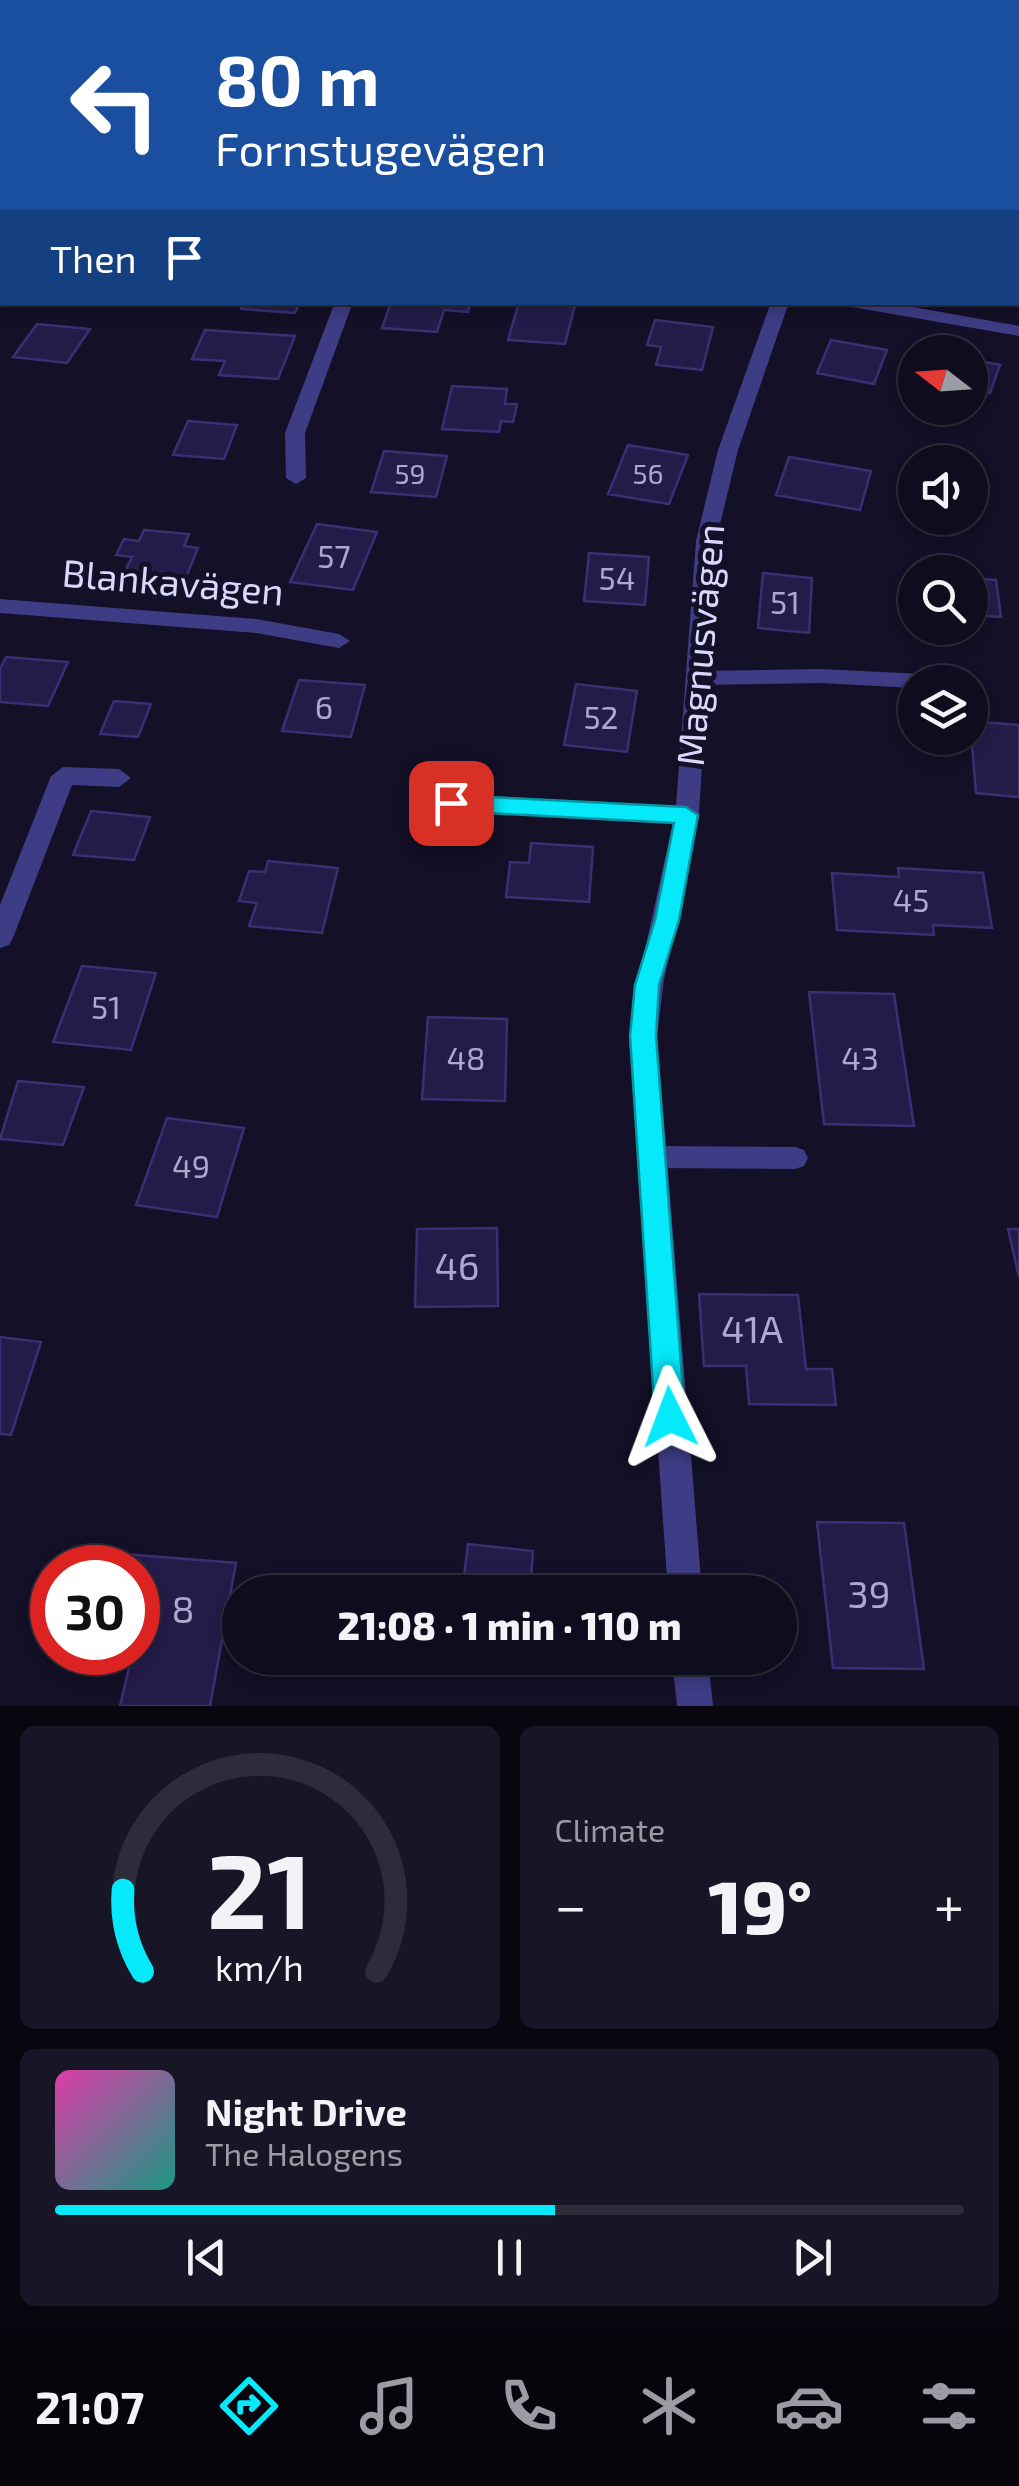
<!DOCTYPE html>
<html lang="en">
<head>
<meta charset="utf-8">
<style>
	:root { --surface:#0e0c1d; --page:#171526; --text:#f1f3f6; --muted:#9b9ba4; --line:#2e2c3b; --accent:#06e9fb }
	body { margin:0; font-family:"Exo 2",sans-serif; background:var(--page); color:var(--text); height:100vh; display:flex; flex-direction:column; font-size:38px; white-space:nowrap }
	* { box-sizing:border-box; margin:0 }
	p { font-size:32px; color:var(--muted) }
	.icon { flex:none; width:55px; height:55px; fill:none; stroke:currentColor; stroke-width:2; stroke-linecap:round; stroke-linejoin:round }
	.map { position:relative; height:1706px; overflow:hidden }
	.drawer { display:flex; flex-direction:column; gap:20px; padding:20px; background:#080710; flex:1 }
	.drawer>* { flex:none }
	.banner { position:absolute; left:0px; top:0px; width:1020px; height:305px; box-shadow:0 5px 15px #0003,0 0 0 2px var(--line); background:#1a4fa0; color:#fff; overflow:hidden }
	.needle { width:65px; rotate:287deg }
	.fabs { position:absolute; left:898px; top:335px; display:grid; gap:20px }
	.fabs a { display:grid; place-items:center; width:90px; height:90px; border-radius:50%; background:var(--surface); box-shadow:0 5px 15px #0003,0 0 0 2px var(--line); font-size:50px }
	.speed { position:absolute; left:30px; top:1545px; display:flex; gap:20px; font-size:50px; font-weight:700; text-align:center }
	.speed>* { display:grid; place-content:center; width:130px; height:130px; border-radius:50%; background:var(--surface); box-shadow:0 5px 15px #0003,0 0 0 2px var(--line); line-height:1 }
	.speed .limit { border:15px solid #d22; background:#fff; color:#111 }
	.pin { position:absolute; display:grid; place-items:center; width:85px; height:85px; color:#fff; margin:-42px; border-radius:20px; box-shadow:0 5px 15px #0006 }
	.me { position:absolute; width:110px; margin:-55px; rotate:357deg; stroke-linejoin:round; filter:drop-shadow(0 0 8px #0008) }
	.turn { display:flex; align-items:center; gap:35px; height:210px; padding:0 50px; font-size:45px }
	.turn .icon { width:130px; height:130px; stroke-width:2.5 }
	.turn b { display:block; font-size:70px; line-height:85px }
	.then { display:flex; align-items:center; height:95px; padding:0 50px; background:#0003; gap:20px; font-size:38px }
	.big { font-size:75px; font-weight:800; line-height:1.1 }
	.drawer .tile { flex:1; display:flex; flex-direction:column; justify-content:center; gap:15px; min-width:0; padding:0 35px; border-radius:15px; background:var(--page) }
	.drawer .dial { align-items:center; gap:0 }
	.dial svg { height:260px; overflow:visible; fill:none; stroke:var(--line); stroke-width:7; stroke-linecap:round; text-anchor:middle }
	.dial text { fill:var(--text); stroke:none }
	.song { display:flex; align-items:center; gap:30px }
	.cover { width:120px; height:120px; border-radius:15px; background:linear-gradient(135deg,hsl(320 70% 55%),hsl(170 70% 35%)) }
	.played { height:10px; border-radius:5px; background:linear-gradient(90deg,var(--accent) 55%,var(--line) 55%) }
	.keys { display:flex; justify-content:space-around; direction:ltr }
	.heat { display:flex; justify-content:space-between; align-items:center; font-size:55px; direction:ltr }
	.drawer .tiles { flex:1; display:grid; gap:20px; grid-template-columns:1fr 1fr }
	.tile:last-child { grid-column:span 2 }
	.trip { position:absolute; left:222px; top:1575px; width:575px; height:100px; border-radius:50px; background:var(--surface); box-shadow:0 5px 15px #0003,0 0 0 2px var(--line); font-weight:800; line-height:100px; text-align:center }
	.dock { display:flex; height:160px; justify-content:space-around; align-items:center; background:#06050c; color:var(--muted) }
	.dock .icon { width:70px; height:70px }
	.dock .active { color:var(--accent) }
	.dock b { font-size:45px; color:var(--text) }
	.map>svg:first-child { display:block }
	.building { fill:#241c48; stroke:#3b2f73; stroke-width:2.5 }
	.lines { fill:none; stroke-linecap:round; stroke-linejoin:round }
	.service { fill:#3d3c85; fill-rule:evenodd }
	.minor { fill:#3d3c85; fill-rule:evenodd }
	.tertiary { fill:#3d3c85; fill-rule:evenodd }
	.route { fill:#06e9fb; stroke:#0497a3; stroke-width:2.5 }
	.labels { text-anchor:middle; stroke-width:10; stroke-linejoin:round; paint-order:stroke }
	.far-number-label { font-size:28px; fill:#aca8d0 }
	.number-label { font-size:32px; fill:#aca8d0 }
	.street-label { font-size:38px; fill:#dad7fe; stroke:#131027 }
	.near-number-label { font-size:38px; fill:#aca8d0 }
</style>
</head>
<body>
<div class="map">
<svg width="1019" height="1706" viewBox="0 0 1019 1706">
	<rect width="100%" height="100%" fill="#131027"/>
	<path class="building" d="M 244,302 L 300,302 L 295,313 L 241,309 Z
		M 391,302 L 470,302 L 468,312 L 444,310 L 437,332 L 382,328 Z
		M 519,302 L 575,305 L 565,344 L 508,340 Z
		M 655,320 L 713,327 L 702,370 L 656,365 L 661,347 L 647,345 Z
		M 37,324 L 90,329 L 67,363 L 13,357 Z
		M 205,330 L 295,336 L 278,379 L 219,375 L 225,361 L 192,359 Z
		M 831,340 L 887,350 L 874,384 L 817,373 Z
		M 970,359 L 1000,365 L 990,393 L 970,389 Z
		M 452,386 L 507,389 L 505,404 L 517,404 L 513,422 L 501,421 L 499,432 L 442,429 Z
		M 188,421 L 237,425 L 224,459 L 173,455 Z
		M 628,445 L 688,455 L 669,504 L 608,494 Z
		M 384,451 L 447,456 L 436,497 L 371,492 Z
		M 789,457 L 871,471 L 860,510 L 776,495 Z
		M 317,524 L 377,532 L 353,590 L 290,582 Z
		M 144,530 L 189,534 L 184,546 L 198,548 L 187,575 L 126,569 L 132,557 L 116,555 L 124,539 L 139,541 Z
		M 589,553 L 649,557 L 645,605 L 584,601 Z
		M 763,573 L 812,578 L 809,633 L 758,628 Z
		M 970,578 L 996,580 L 1001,617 L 970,615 Z
		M 6,657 L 68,662 L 48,706 L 0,702 L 0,669 Z
		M 299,680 L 365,685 L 351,737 L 282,731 Z
		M 576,684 L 637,691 L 627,752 L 564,745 Z
		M 114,701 L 151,704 L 138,737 L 100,734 Z
		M 970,721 L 1019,725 L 1019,797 L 976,793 Z
		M 91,811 L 150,817 L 134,860 L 73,855 Z
		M 531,843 L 593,847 L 589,902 L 506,897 L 510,862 L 529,863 Z
		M 268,861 L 338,868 L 322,933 L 249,926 L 257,903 L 239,901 L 249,871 L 265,872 Z
		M 898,868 L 983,873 L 992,928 L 933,925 L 934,935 L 837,930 L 832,873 L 899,877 Z
		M 82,966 L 156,973 L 131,1050 L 53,1042 Z
		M 809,992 L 894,994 L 914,1126 L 824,1124 Z
		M 428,1017 L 507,1019 L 505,1101 L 422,1099 Z
		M 18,1081 L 84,1087 L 63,1145 L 0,1139 Z
		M 167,1118 L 244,1128 L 217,1217 L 136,1205 Z
		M 497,1228 L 498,1306 L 415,1307 L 417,1229 Z
		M 1008,1229 L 1019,1229 L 1019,1277 Z
		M 699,1294 L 798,1295 L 806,1369 L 832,1369 L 836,1405 L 749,1404 L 746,1366 L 704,1366 Z
		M 0,1337 L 41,1342 L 11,1435 L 0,1434 Z
		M 817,1522 L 904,1523 L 924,1669 L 833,1668 Z
		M 468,1544 L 533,1551 L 530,1592 L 462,1592 Z
		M 124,1554 L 236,1563 L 210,1706 L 120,1706 L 132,1655 L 103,1653 L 138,1652 L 138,1568 L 121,1568 Z
		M 454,1658 L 558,1658 L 556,1673 L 454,1662 Z"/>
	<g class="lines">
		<path class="service" d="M 820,669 L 943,675 L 953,682 L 915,682 L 915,688 L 820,683 L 697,685 L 687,678 L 697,671 Z
			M 654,1146 L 795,1147 L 804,1150 L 808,1158 L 804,1166 L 795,1169 L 654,1168 L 645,1165 L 641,1157 L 645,1149 Z"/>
		<path class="minor" d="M 0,0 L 100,0 L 101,1 L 0,5 Z
			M 655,0 L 669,0 L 671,2 L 657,2 Z
			M 335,302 L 353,302 L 305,433 L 306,478 L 296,484 L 286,478 L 285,433 Z
			M 771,302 L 789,302 L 738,450 L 716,541 L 699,814 L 664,980 L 657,1036 L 702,1592 L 668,1592 L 629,1036 L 638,980 L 673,823 L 451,812 L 439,803 L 451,794 L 676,806 L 696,541 L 718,450 Z
			M 0,599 L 256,619 L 339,634 L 350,641 L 339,648 L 256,633 L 0,613 Z
			M 63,767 L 119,769 L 131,778 L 119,787 L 72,785 L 13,938 L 9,945 L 0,948 L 0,905 L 51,776 Z
			M 672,1658 L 708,1658 L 713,1706 L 677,1706 Z"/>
		<path class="tertiary" d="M 2,159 L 2,172 L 0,173 L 0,160 Z
			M 0,205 L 2,206 L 2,216 L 0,215 Z
			M 844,302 L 885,302 L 1019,326 L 1019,336 L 852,307 Z"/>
	</g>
	<path class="route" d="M 451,795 L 686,807 L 698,815 L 679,920 L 659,985 L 656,1036 L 685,1417 L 680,1427 L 670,1432 L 659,1427 L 655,1417 L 630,1036 L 635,985 L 655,920 L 674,823 L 451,811 L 440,803 Z"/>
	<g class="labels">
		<g class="far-number-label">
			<text x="410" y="484">59</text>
			<text x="648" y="484">56</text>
		</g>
		<g class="number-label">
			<text x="334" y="568">57</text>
			<text x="617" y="590">54</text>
			<text x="785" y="614">51</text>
			<text x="324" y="719">6</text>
			<text x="601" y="729">52</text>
			<text x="911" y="912">45</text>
			<text x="106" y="1019">51</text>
			<text x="466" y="1070">48</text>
			<text x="860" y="1070">43</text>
			<text x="191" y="1178">49</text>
		</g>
		<g class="street-label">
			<text transform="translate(173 583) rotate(5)" y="13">Blankavägen</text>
			<text transform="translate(701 645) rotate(-85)" y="13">Magnusvägen</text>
		</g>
		<g class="near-number-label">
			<text x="457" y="1280">46</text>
			<text x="752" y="1343">41A</text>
			<text x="869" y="1608">39</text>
			<text x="183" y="1623">8</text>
		</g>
	</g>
</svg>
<div class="fabs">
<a><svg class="needle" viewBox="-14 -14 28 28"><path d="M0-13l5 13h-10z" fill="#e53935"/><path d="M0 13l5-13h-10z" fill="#9b9ba4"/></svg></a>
<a><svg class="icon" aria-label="sound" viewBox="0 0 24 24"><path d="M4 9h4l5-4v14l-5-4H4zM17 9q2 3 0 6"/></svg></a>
<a><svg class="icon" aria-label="search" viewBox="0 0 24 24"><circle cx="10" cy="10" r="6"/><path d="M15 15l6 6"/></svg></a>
<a><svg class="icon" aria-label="layers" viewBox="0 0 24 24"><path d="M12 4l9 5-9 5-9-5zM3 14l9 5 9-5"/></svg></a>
</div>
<div class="speed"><div class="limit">30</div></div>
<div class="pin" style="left:451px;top:803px;background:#d93025"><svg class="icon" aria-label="arrive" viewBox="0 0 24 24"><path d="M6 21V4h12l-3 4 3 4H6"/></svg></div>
<svg class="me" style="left:670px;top:1417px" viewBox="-20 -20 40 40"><path d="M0-17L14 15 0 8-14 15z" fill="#06e9fb" stroke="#fff" stroke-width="4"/></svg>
<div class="trip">21:08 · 1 min · 110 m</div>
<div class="banner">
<div class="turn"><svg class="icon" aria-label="left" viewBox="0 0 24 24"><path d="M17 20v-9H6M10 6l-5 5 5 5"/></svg><div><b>80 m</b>Fornstugevägen</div></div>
<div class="then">Then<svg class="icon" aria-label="arrive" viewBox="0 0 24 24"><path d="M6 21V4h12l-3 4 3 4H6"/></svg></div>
</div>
</div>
<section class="drawer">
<div class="tiles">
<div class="tile dial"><svg viewBox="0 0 100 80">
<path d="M14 69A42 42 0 1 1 86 69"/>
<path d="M14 69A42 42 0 0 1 8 44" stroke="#06e9fb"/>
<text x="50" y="56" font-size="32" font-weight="700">21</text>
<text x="50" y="72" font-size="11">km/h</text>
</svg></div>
<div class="tile"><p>Climate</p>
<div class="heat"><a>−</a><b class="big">19°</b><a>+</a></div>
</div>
<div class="tile">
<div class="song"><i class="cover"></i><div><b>Night Drive</b><p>The Halogens</p></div></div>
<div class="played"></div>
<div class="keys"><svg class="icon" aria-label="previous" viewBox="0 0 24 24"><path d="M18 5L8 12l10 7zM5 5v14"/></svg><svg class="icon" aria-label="pause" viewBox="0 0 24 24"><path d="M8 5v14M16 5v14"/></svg><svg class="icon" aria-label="next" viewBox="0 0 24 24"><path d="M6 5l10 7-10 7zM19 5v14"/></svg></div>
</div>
</div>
</section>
<nav class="dock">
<b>21:07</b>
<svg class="icon active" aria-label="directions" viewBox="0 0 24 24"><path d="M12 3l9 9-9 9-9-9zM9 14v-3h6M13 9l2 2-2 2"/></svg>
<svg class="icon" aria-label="music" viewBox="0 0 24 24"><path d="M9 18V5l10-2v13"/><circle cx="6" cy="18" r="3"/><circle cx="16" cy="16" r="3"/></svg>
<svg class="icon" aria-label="phone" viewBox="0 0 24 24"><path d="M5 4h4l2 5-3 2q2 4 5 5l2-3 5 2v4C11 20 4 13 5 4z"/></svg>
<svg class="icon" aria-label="climate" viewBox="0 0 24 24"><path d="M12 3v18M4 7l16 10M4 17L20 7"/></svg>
<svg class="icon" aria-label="car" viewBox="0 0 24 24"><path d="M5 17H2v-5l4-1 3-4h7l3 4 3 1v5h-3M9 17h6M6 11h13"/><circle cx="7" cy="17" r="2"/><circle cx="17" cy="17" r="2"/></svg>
<svg class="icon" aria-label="filters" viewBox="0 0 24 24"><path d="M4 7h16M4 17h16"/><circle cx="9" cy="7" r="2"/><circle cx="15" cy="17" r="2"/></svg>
</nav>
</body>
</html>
